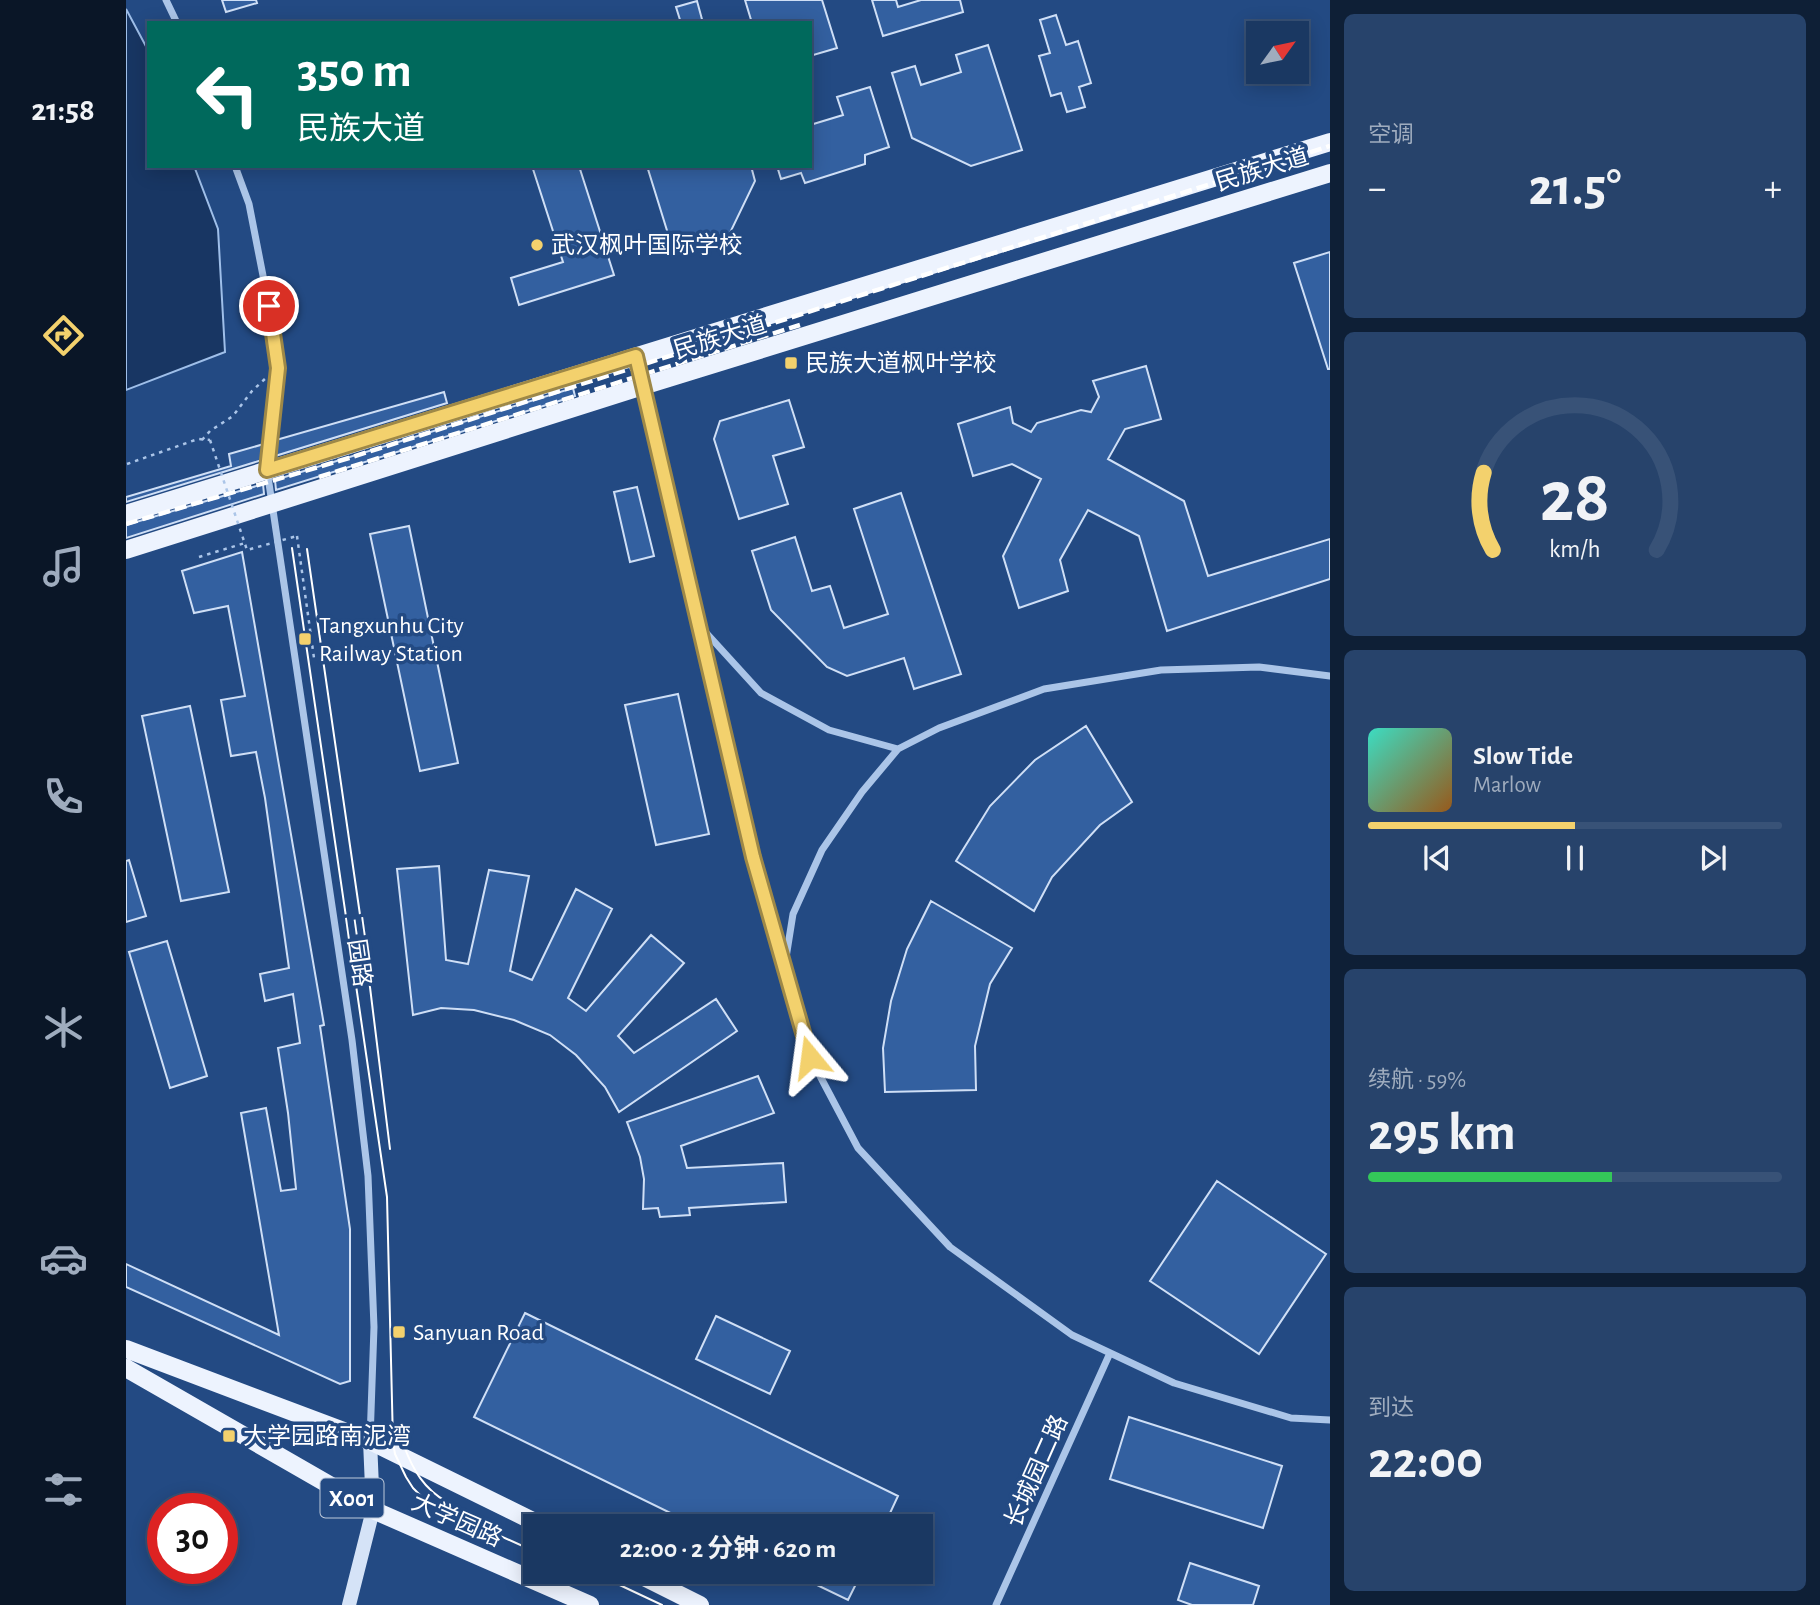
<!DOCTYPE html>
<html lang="zh">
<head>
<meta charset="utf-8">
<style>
	:root { --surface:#1a3862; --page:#27436b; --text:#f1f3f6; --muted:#9facbe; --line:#385277; --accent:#f3d16d }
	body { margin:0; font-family:"Alegreya Sans","Noto Sans SC",sans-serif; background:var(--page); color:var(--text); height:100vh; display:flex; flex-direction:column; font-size:26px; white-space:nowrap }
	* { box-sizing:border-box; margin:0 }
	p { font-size:23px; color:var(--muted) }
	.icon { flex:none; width:38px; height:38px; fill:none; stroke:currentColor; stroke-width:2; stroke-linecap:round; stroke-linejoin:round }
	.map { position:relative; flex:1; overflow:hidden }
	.details { display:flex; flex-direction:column; gap:14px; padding:14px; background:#0e1f36; width:490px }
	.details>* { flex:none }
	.hud { position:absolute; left:21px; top:21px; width:665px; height:147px; border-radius:0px; box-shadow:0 4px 18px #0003,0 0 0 2px var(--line); background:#00695c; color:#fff; overflow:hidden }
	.needle { width:46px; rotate:57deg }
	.tools { position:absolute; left:1120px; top:21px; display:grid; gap:14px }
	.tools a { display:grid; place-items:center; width:63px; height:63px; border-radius:0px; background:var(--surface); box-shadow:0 4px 18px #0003,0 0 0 2px var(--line); font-size:35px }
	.speed { position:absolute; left:21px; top:1493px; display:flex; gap:14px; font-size:35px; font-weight:700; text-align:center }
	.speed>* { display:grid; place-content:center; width:91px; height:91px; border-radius:50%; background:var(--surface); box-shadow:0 4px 18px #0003,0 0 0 2px var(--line); line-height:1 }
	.speed .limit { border:10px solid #d22; background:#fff; color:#111 }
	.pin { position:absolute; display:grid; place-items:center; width:60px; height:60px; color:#fff; margin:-30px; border:4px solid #fff; border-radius:50%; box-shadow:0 2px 7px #0007 }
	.me { position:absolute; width:77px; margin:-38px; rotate:344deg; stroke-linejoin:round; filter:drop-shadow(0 0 5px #0008) }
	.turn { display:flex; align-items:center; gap:24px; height:147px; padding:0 35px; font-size:32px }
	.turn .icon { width:91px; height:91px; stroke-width:2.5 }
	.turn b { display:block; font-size:49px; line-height:60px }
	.big { font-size:52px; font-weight:700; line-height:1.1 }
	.details .widget { flex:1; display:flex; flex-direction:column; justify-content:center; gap:10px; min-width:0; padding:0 24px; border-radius:10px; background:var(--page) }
	.details .dial { align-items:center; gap:0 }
	.dial svg { height:182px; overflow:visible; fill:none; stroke:var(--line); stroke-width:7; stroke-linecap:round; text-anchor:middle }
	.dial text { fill:var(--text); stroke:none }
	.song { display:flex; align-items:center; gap:21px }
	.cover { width:84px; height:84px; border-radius:10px; background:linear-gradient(135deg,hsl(170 70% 55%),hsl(30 70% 35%)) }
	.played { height:7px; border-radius:4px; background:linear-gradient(90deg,var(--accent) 50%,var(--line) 50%) }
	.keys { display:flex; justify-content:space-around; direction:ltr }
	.heat { display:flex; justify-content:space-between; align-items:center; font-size:38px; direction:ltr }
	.charge { height:10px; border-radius:5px; background:linear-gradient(90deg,#34c759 59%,var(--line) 0) }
	.trip { position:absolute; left:397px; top:1514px; width:410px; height:70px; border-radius:0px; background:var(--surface); box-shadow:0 4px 18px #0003,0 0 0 2px var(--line); font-weight:700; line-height:70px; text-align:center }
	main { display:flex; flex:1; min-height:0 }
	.tab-bar { display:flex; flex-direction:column; width:126px; justify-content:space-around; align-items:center; background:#0a1627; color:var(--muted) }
	.tab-bar .icon { width:49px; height:49px }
	.tab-bar .on { color:var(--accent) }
	.tab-bar b { font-size:32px; color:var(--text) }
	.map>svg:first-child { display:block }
	.water { fill:#183663; stroke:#9fbfe9; stroke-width:2 }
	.building { fill:#3360a0; stroke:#cfdff6; stroke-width:2 }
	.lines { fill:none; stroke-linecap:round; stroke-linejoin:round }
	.path { stroke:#abc5e8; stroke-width:2.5; stroke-dasharray:3.5 5; stroke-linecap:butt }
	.street { stroke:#abc5e8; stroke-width:7 }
	.secondary { stroke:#d5e3f7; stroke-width:14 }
	.primary { stroke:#edf3fe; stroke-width:18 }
	.tram { stroke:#fff; stroke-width:2 }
	.rail { stroke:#fff; stroke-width:4.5; stroke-dasharray:12 5; stroke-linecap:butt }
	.path-bridge { stroke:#abc5e8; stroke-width:2.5; stroke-dasharray:3.5 5; stroke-linecap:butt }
	.route-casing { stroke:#9e8847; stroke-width:18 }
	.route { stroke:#f3d16d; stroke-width:12 }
	.poi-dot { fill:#f3d16d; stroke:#234a83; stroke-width:2.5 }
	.labels { text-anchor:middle; stroke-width:7; stroke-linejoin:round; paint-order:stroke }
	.shield { fill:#234a83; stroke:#bdc9da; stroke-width:2 }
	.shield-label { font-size:23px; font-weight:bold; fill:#fff }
	.street-label { font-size:24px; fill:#fff; stroke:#234a83 }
	.poi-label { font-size:24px; fill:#fff; stroke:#234a83; text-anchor:start }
</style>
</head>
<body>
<main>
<nav class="tab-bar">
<b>21:58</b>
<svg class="icon on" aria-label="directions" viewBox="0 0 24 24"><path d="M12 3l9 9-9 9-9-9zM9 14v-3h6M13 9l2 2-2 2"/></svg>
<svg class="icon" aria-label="music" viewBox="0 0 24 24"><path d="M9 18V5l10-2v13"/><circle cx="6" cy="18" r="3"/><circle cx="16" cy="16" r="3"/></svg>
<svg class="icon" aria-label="phone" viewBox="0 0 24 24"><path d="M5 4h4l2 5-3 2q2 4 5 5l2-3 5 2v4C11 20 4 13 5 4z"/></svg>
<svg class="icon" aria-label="climate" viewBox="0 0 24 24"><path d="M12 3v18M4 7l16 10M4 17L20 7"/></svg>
<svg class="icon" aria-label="car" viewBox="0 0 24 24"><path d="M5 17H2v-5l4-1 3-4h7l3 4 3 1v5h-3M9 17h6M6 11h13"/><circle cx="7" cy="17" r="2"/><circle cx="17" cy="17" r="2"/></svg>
<svg class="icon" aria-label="filters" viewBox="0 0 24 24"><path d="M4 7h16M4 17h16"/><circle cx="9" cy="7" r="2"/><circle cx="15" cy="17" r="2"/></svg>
</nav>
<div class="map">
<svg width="1204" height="1605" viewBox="0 0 1204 1605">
	<rect width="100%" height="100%" fill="#234a83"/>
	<path class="water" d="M 0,9 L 23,52 L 23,166 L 68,166 L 92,229 L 99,352 L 0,390 Z"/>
	<path class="building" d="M 96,0 L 130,0 L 131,3 L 100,12 Z
		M 619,0 L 696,0 L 711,48 L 684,56 L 684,23 L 626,23 Z
		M 746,0 L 770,0 L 772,7 L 795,0 L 834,0 L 837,12 L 757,36 Z
		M 571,1 L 577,23 L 555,23 L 550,7 Z
		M 930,15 L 940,45 L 952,41 L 965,83 L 953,87 L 959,107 L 941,112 L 935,93 L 925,96 L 913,56 L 924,53 L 914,20 Z
		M 862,45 L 896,150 L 845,166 L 786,138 L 766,73 L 789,66 L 795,85 L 835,72 L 830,55 Z
		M 744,87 L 763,147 L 739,155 L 739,164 L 679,183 L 675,173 L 655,179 L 651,166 L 684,166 L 684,125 L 717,115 L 711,97 Z
		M 406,166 L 453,166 L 488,275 L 393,305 L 385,278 L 437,262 Z
		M 521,166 L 625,166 L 629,181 L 602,237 L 548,253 Z
		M 1204,252 L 1204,369 L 1202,369 L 1168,263 Z
		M 1020,366 L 1035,419 L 999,429 L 982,459 L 1058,501 L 1082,576 L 1204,539 L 1204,579 L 1041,631 L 1013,536 L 962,510 L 934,560 L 942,591 L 893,608 L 877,556 L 915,479 L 886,464 L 847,476 L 832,424 L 884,407 L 887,423 L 905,432 L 911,423 L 955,410 L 965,412 L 973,397 L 967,381 Z
		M 447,388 L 449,396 L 150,490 L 149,480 Z
		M 318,392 L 321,403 L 149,456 L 150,440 Z
		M 663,400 L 678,447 L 647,456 L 662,504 L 613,519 L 588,439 L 594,421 Z
		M 138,444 L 136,460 L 0,502 L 0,497 L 105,466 L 103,454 Z
		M 137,484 L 138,494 L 0,538 L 0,525 Z
		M 511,487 L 528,556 L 504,562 L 488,492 Z
		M 775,493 L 835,674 L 788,689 L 778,658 L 721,676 L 701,667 L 645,610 L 626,551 L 669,537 L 686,591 L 704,586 L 718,628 L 762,614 L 728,509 Z
		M 283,526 L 332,763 L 294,771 L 244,534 Z
		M 116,552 L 198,1025 L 194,1026 L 224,1229 L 224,1381 L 214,1384 L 0,1287 L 0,1264 L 153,1335 L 115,1113 L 140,1108 L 155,1191 L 170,1189 L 162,1113 L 152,1048 L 174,1043 L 167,994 L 139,1001 L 134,974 L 163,968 L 139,798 L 130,752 L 105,756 L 95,700 L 119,696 L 102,606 L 68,613 L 56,571 Z
		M 552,694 L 583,834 L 530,845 L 499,705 Z
		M 64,706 L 103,892 L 55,901 L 16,716 Z
		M 960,726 L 1006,802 L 974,825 L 926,877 L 908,911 L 830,861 L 864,806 L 909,760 Z
		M 3,860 L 20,916 L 0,922 L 0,861 Z
		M 313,866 L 320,960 L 342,964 L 363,870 L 403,876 L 384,971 L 406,980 L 450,889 L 486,909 L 442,998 L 460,1011 L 525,935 L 558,963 L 492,1036 L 508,1053 L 590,999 L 611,1031 L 493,1112 L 479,1087 L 450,1055 L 424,1035 L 388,1020 L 348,1010 L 315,1008 L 287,1015 L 271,869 Z
		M 805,901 L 886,948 L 864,984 L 849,1046 L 850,1090 L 759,1092 L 757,1048 L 765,1001 L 781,949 Z
		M 41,941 L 81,1076 L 44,1088 L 3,952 Z
		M 632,1076 L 648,1113 L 555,1146 L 561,1168 L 657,1163 L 660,1202 L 563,1208 L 564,1215 L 534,1217 L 532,1208 L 517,1209 L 518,1179 L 514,1157 L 501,1122 Z
		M 1091,1181 L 1200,1254 L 1133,1354 L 1024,1281 Z
		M 399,1313 L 772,1496 L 758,1526 L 571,1526 L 348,1417 Z
		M 590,1316 L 664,1351 L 644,1394 L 570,1359 Z
		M 1003,1417 L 1156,1466 L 1137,1528 L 984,1479 Z
		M 1064,1563 L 1133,1586 L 1127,1605 L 1066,1605 L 1052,1600 Z
		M 664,1572 L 736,1572 L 722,1600 Z"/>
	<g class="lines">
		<path class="path" d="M 76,440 L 84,431 L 107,416 L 126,391 L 141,377
			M 1,464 L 72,439 L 84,440
			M 171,536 L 188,658
			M 73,557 L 119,543"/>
		<path class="street" d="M 40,0 L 51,23
			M 109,166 L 123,204 L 148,332 L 152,368 L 141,470 L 226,1040 L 242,1176 L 248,1327 L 244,1440
			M 510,357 L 627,857 L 684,1057 L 732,1148 L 824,1247 L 946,1335 L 1048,1383 L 1165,1418 L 1204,1420
			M 573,625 L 635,693 L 703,730 L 772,749 L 736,792 L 696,850 L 667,914 L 659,964
			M 772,749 L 813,728 L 918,689 L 1035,670 L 1133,667 L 1204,676
			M 870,1605 L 984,1353"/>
		<path class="secondary" d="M 223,1605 L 247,1510 L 244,1441"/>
		<path class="primary" d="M 0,514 L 1204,142
			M 0,550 L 517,386 L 1204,173
			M 0,1349 L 244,1441 L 417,1526
			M 0,1368 L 247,1510 L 464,1605
			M 508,1572 L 574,1605"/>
		<path class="tram" d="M 166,548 L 261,1197 L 267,1442 L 269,1454 L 280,1477 L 287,1488 L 303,1504 L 410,1552
			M 181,549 L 241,963 L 264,1149
			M 278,1446 C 287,1470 298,1489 321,1502
			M 466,1572 L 536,1605"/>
		<path class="rail" d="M 193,477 L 674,325
			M 0,524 L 223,458 L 1204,146"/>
		<path class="path-bridge" d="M 84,440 L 121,550 L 171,536"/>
	</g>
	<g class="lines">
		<g class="route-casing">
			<path id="route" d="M 143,306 L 152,368 L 141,470 L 510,356 L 627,857 L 684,1057"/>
		</g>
		<use href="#route" class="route"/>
	</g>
	<g class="poi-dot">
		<circle cx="411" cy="245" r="7"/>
		<rect x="658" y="356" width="14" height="14" rx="3.5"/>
		<rect x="172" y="632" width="14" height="14" rx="3.5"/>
		<rect x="266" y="1325" width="14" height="14" rx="3.5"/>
		<rect x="96" y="1429" width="14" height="14" rx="3.5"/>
	</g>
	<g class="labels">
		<rect class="shield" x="194.5" y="1478.5" width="63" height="39" rx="5"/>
		<g class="shield-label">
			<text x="226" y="1506">X001</text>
		</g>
		<g class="street-label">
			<text transform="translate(1136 169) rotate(-17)" y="8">民族大道</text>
			<text transform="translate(594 337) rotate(-17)" y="8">民族大道</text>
			<text transform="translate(232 951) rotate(82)" y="8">三园路</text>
			<text transform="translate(910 1471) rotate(-66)" y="8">长城园二路</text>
			<text transform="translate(331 1520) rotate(24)" y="8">大学园路</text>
		</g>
		<g class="poi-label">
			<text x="425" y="253">武汉枫叶国际学校</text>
			<text x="679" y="371">民族大道枫叶学校</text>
			<text x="193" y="633">Tangxunhu City<tspan x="193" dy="28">Railway Station</tspan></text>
			<text x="287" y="1340">Sanyuan Road</text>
			<text x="117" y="1444">大学园路南泥湾</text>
		</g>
	</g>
</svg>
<div class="tools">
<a><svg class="needle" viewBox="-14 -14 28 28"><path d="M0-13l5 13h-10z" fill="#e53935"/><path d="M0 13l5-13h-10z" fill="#9facbe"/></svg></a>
</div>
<div class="speed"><div class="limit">30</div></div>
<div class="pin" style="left:143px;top:306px;background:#d93025"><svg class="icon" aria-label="arrive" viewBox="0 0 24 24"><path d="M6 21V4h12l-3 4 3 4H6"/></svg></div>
<svg class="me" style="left:684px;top:1057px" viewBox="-20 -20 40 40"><path d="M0-17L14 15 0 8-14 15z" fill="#f3d16d" stroke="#fff" stroke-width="4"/></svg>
<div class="trip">22:00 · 2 分钟 · 620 m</div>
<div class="hud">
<div class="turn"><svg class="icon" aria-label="left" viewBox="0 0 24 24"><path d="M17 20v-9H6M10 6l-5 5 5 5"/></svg><div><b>350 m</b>民族大道</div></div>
</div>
</div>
<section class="details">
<div class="widget"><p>空调</p>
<div class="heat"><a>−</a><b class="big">21.5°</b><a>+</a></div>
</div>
<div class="widget dial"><svg viewBox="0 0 100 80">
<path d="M14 69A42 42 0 1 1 86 69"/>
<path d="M14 69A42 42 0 0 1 10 35" stroke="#f3d16d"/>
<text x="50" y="56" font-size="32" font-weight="700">28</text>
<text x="50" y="72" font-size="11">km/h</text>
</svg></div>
<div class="widget">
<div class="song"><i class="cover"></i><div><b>Slow Tide</b><p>Marlow</p></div></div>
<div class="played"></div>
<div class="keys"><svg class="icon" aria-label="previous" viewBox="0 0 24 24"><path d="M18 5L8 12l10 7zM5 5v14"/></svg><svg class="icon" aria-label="pause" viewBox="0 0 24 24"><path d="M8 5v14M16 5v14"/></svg><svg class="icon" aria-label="next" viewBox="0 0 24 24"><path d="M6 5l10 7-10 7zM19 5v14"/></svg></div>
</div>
<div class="widget"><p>续航 · 59%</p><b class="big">295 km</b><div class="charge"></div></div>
<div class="widget"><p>到达</p><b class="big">22:00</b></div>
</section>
</main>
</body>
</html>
